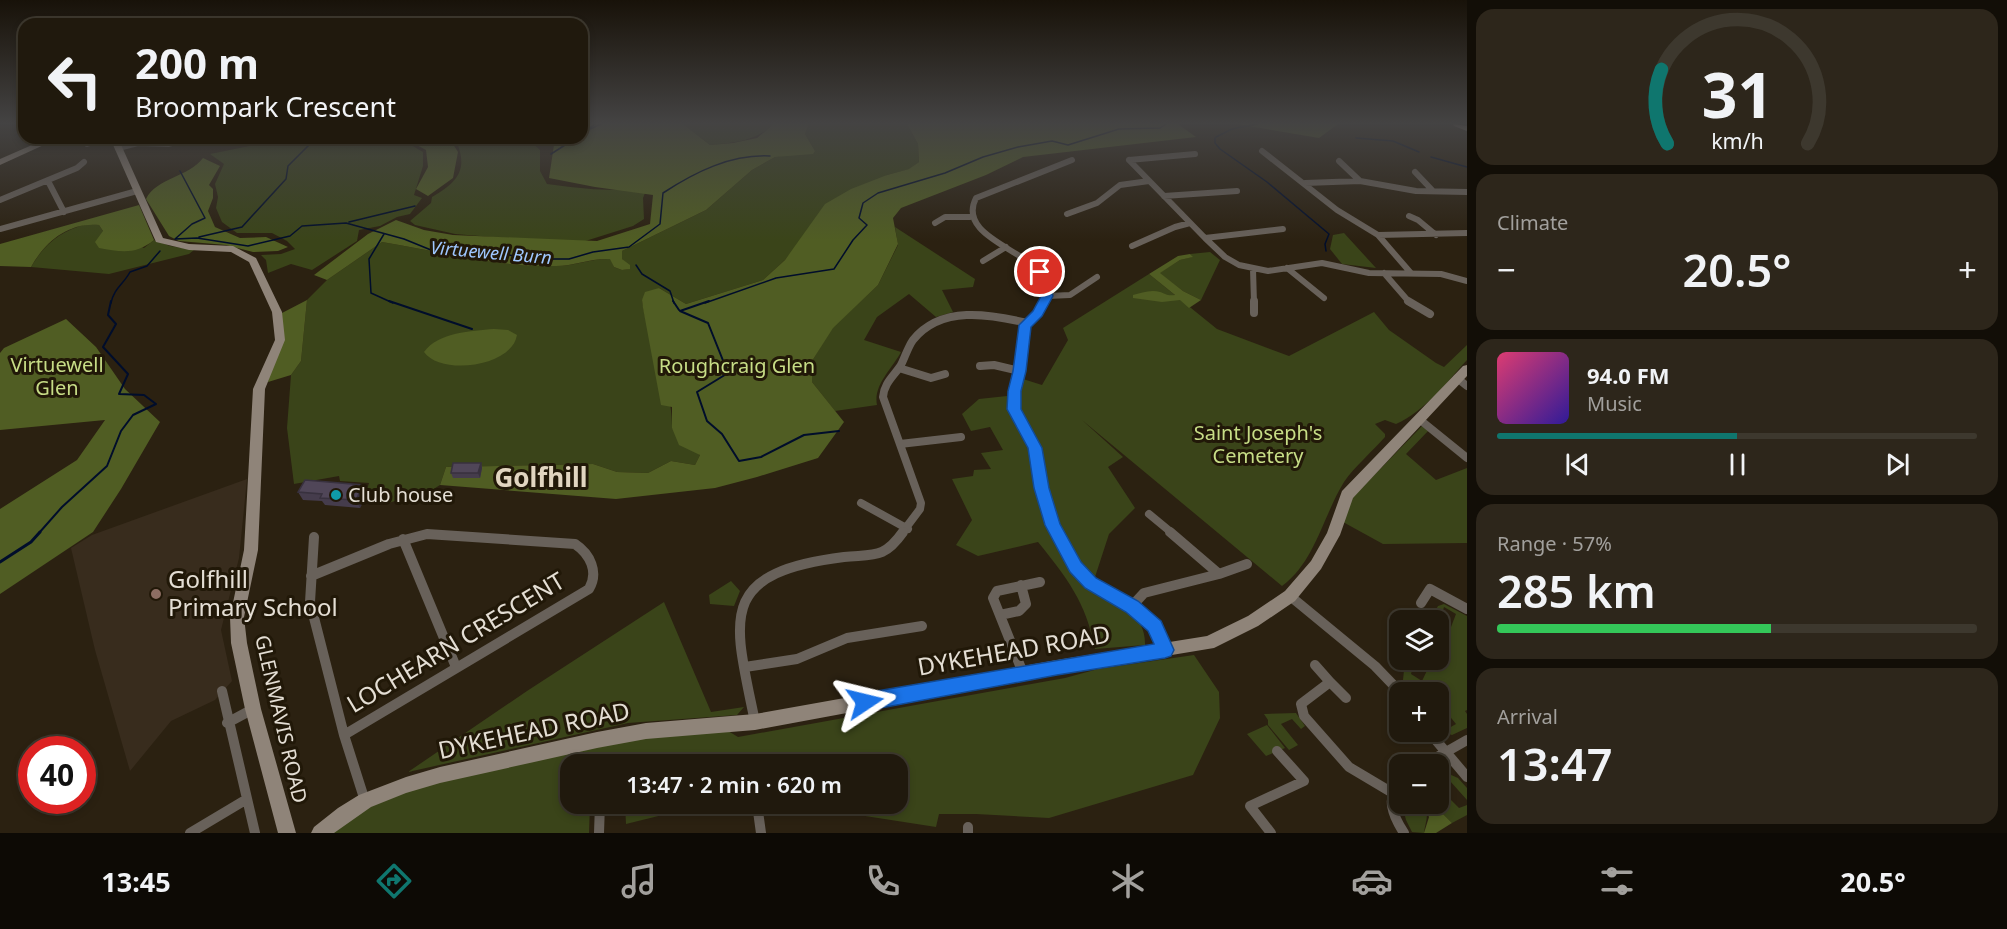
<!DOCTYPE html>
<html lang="en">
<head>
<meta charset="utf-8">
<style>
	:root { --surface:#20190d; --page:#2d261b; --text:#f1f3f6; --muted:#a2a09d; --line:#3d382e; --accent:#0f766e }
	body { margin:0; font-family:"Noto Sans",sans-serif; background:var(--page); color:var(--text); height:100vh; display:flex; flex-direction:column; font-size:22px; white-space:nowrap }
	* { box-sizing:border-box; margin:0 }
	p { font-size:20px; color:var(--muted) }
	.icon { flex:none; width:33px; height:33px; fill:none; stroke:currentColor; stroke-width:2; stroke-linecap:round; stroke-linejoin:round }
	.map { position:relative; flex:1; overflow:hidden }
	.drawer { display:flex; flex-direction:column; gap:9px; padding:9px; background:#120e07; width:540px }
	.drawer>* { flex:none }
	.guide { position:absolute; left:18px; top:18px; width:570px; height:126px; border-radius:18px; box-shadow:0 3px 9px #0003,0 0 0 2px var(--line); background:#20190d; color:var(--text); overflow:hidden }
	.controls { position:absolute; left:1389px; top:610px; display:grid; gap:12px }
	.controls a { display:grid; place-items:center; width:60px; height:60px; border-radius:12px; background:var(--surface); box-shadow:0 3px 9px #0003,0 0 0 2px var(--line); font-size:30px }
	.speed { position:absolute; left:18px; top:736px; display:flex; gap:12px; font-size:30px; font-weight:700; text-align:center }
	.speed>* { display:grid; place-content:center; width:78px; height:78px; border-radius:50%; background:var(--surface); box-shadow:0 3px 9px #0003,0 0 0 2px var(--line); line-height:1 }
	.speed .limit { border:9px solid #d22; background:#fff; color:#111 }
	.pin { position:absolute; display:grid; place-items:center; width:51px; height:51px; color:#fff; margin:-26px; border:3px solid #fff; border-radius:50%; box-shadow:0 2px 6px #0007 }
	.me { position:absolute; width:66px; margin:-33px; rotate:80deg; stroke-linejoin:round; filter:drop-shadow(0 0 4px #0008) }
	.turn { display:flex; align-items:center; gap:21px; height:126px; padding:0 18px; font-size:27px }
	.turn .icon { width:78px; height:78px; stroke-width:2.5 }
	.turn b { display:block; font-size:42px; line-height:51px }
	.big { font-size:45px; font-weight:600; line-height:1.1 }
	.drawer .tile { flex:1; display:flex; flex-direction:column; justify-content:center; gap:9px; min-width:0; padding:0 21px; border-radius:18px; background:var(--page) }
	.drawer .dial { align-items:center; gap:0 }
	.dial svg { height:156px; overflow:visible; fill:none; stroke:var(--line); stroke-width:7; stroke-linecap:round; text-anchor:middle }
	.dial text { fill:var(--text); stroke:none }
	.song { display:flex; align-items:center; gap:18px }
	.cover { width:72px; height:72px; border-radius:9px; background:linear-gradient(135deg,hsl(340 70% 55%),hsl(250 70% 35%)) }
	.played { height:6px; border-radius:3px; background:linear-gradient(90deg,var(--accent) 50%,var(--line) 50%) }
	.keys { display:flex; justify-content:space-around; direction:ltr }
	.heat { display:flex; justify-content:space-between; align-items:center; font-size:33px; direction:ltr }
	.charge { height:9px; border-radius:4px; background:linear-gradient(90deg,#34c759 57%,var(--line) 0) }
	.trip { position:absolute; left:560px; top:754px; width:348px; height:60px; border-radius:18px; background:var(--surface); box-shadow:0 3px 9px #0003,0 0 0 2px var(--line); font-weight:600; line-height:60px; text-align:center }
	.dock { display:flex; height:96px; justify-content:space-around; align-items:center; background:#0d0a05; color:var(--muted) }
	.dock .icon { width:42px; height:42px }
	.dock .selected { color:var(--accent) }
	.dock b { font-size:27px; color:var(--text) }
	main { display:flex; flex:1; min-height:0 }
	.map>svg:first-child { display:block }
	.education { fill:#382c1d }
	.green { fill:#3a4419 }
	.forest { fill:#505d23 }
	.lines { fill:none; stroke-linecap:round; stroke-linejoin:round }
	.stream-far2 { stroke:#000d2b; stroke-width:1.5 }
	.stream-far1 { stroke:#000d2b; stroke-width:2 }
	.stream { stroke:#000d2b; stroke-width:3 }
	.street-far2 { stroke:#68615a; stroke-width:6 }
	.street-far1 { stroke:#68615a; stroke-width:8 }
	.street { stroke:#68615a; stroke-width:10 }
	.secondary { fill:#8f8479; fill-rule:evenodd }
	.primary { fill:#aea091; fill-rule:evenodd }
	.wall { fill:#453c4c }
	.shaded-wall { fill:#38313e }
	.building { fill:#504658; stroke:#38313e; stroke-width:1.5 }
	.route { fill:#1a73e8; stroke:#114b97; stroke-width:1.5 }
	.culture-dot { fill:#0f9aa8; stroke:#211808; stroke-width:2 }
	.education-dot { fill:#8d6e63; stroke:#211808; stroke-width:2 }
	.labels { text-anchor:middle; stroke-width:6; stroke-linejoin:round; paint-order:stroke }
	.far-water-label { font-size:18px; font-style:italic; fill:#9fc7ff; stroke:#211808 }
	.park-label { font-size:20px; fill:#c7dd86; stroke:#211808 }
	.poi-label { font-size:20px; fill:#e4ded4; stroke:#211808; text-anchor:start }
	.street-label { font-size:20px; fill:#e4ded4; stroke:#211808 }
	.near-poi-label { font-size:24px; fill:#e4ded4; stroke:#211808; text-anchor:start }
	.near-street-label { font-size:24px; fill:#e4ded4; stroke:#211808 }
	.district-label { font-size:26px; font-weight:bold; fill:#e1d5c0; stroke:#211808 }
</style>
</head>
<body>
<main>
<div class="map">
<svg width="1467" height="833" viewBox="0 0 1467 833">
	<rect width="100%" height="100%" fill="#2b2111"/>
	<path class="education" d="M 247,479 L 239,558 L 221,630 L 232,681 L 215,700 L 171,721 L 130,771 L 95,650 L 71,548 L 92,535 Z"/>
	<path class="green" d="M 683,124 L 774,124 C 755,141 735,143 710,145 Z
		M 809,124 L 907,124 L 918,144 L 919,162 L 910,169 L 887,175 L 801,240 L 785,260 L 763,280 L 686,304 L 659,288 L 642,300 C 648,343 673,384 672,428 L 700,455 L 695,465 L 671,461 L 648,473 L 617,472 L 593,464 L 446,467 L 440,485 L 432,490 L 385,504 L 364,499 L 369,483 L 340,481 L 339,476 L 294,484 L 287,428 L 291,375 L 301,361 L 307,300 L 327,280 L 382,242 C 439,251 498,268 556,266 C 575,266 592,258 611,259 L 614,267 L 622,270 L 629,269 L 622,259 L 622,251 L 706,210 L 752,170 L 775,157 L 815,151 L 805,134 Z
		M 301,138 L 399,138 L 423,152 L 423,166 L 414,195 L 422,198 L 410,214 L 397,217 L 380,226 L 359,230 L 357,241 L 312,270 L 291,264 L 268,273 L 266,260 L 261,255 L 281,254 L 295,249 L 287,241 L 272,233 L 237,233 L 222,222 L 216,208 L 218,197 L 215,184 L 224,164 L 210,154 L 264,143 L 288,145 Z
		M 455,138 L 520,138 L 530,141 L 540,150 L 540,171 L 547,184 C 581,188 614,194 648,185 L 643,198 L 644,219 L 633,226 L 576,244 L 455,234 L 415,225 L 410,221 L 431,203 L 432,197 C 459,181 469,169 455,138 Z
		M 87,224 L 99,225 L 103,231 L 144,248 L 154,240 L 170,246 L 194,250 L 189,254 L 109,274 L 31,267 C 45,243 61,231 87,224 Z
		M 895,227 L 975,279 L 973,287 L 942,290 L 953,312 L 936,317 L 909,294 L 877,317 L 864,340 L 901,352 C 892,369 873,385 877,405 L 835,411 L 812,382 L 812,361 L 832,328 L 878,285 L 898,245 Z
		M 1344,233 L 1376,268 L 1342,264 L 1330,249 L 1333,235 Z
		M 1210,252 L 1220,260 L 1201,300 L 1183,291 L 1159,273 L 1180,260 L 1192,257 L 1190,254 Z
		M 1149,274 L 1217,329 L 1289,356 L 1374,312 L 1389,330 L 1436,363 L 1444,367 L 1467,345 L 1467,360 C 1446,383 1425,411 1396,424 L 1385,420 L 1375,424 L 1385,434 L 1385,437 C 1372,452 1355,466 1344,482 C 1323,516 1315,562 1282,586 L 1082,420 L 1123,457 L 1108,467 L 1135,508 L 1109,534 L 1095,577 L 1097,592 C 1120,606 1146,614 1145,645 L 1095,649 C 1086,602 1067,578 1038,542 L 978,556 L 956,545 L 972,520 L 952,479 L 973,476 L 974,470 L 991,469 L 981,453 L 1003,450 L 990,427 L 971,431 L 962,414 L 979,399 L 1007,396 L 1023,379 L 1042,385 L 1068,340 L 1063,328 Z
		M 1422,426 L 1429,430 L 1406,454 L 1436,480 L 1467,468 L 1467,543 L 1383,544 L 1343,522 L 1353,497 Z
		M 731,581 L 740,591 L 734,606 L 710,604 L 709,595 Z
		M 664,602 L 711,712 L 744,707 L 737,715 L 628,723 L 408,772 L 527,691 Z
		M 1444,604 L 1467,616 L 1467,710 L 1465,711 L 1467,714 L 1467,728 L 1452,735 L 1439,731 L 1439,718 L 1449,728 L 1456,724 L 1439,703 L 1438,693 L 1428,693 L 1421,687 L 1414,690 L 1416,693 L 1407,693 L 1403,680 L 1405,660 L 1415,660 L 1411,674 L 1422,681 L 1432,660 L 1438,660 L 1439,652 L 1441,653 L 1456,614 L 1444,607 L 1439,623 L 1430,621 L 1438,606 Z
		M 1194,655 L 1219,692 L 1220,718 L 1193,775 L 1049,818 L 976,814 L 939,814 L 936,827 L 788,804 L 897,804 L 897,765 L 622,765 L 621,760 L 591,763 L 590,765 L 570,765 L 570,804 L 590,804 L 589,833 L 325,833 L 366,802 L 485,765 L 720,726 L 738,737 L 1065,678 L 1098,669 Z
		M 1296,713 L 1305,726 L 1301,729 L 1292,719 L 1281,724 L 1298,745 L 1289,750 L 1268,725 L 1268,720 L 1264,714 Z
		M 1267,725 L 1285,748 L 1266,756 L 1247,734 Z
		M 1442,771 L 1458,778 L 1467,788 L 1467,800 L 1450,781 L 1439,788 L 1459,808 L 1467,805 L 1467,815 L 1452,823 L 1433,804 L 1438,804 L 1439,772 Z
		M 625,804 L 707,804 L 626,824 Z
		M 1402,804 L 1422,804 C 1431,815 1425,821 1424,833 L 1412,832 L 1406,820 Z"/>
	<path class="forest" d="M 582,124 L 683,124 L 710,145 L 733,143 L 757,138 L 774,124 L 809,124 L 805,134 L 815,151 L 813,154 L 775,157 L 752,170 L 706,210 L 622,251 L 622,259 L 630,265 L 630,269 L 622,270 L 614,267 L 610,259 C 591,258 574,266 556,266 C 498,268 439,251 382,242 L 327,280 L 314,275 L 368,234 L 396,220 L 424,230 L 453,235 L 597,241 L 650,224 L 653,195 L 595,187 L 549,178 L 554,145 L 539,138 L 582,138 Z
		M 907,124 L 1178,124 L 1196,137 L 1023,157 L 986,175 L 901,208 L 893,218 L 898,244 L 878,285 L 833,328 L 812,361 L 812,382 L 844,422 L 818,458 L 757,477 L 715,488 L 616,499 L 440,485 L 446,467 L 593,464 L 617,472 L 648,473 L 671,461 L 695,465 L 700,455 L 679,445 L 672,428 L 672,407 L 661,405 L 643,308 L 642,300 L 645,292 L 659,288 L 686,304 L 763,280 L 785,260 L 825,204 L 851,189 L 887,175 L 909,169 L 919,162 L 918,144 Z
		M 1237,124 L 1338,124 L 1319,138 Z
		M 404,138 L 449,138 L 458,152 L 453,178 L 428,196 L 416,189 L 428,167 L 426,150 Z
		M 203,158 L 220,166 L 209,185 L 213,189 L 213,198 L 208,211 L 215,227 L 240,238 L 266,237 L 288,247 L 278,251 L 253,252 L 226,245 L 179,241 L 169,236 L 146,199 C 156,178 189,177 203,158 Z
		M 139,205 L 154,240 C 136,255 121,252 99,248 L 95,242 L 103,231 L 99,225 C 68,222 45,242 31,267 L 0,266 L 0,244 Z
		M 1190,254 L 1193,257 L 1180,260 L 1160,273 L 1183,291 L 1201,300 L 1189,308 L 1180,300 L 1162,302 L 1133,298 L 1133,295 C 1141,293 1151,289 1160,292 C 1166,294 1167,296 1175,295 L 1149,274 L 1178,256 Z
		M 307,300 L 301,361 L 291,375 L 268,382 L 282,313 Z
		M 66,319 L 96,347 L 125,389 L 160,422 L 121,489 L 93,532 L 0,594 L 0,509 L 77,460 L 105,420 L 0,430 L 0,353 L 4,348 Z
		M 494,329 L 508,330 L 517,335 C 512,367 441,376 424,352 C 439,332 471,331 494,329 Z
		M 1423,804 L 1433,804 L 1452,823 L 1436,833 L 1424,833 L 1429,817 Z"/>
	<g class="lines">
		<path class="stream-far2" d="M 590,129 L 601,124
			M 582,134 L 595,124
			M 1216,137 L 1232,129 L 1257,124
			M 1215,138 L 1215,143 L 1220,149 L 1267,182 L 1329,234 L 1325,244 L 1326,251
			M 1356,138 L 1393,141 L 1419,152
			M 551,154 L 576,138
			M 1431,157 L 1467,167
			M 349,222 L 415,206
			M 384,234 L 369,259 L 371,293 L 393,303
			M 199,237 L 242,227 L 286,179 L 288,166 L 316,138
			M 175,239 L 197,238 L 248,246 L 290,236 L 302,226 L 346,223 L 404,239 L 431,250 L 490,251 L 529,259 L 569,259 L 593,252 L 629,247 L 660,224 L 663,193 C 695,172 731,154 770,156
			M 175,239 L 192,224 L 205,218 L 180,171
			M 636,265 L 642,274 L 670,291 L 674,303
			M 111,303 C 114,288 123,285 130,272 L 147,266 L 160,251
			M 705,303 L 776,278 L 834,269 L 853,240 L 867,225 L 859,218 L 863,203 L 878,193 L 945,173 L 983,157 L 1018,147 L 1052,141 L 1068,145 L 1119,129 L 1160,128 L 1166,124"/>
		<path class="stream-far1" d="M 389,301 L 472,329
			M 673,301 L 679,310
			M 709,301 L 680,311 L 708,323 L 728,373 L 697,392 L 707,421 L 722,434 L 739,461 L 761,457 L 804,435 L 839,431
			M 39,533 L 62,507 L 107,466 L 121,431 L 133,415 L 156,404 L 144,395 L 119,394 L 128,374 L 103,347 L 116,324 L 108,315 L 111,301"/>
		<path class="stream" d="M 0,562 L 31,542 L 40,532"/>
		<path class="street-far2" d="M 87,144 L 103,138
			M 118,148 L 138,143 L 168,144 L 191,138
			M 1262,151 L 1337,210 L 1378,235 L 1410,272
			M 1129,160 L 1205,238 L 1225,257 L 1239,265 L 1268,271 L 1322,263 L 1369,273 L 1441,274 L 1467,281
			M 1129,160 L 1195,154
			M 1339,161 L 1360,181
			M 1415,172 L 1433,191
			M 48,181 L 64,212
			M 1305,183 L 1360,181 L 1416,191 L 1467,192
			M 1164,196 L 1237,191
			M 0,200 L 77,168 L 84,162
			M 1067,214 L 1097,203 L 1120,185 L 1149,181
			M 1409,216 L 1418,220 L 1436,235
			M 935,223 L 945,217 L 970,217
			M 0,229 L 137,191
			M 1378,235 L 1467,233
			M 1205,238 L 1283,229
			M 1132,246 L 1175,227 L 1190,223
			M 1024,259 L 1044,250
			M 983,261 L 1006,247
			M 1287,268 L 1324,298
			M 1253,269 L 1254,303
			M 1384,273 L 1410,303
			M 1047,296 L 1070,295 L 1097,277
			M 1044,303 L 1047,296 C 1045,289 1045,280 1040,273 C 1023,249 957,235 976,198 L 1072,160"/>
		<path class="street-far1" d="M 1044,301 L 1038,313 L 1025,325 L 1014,409 L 1035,448 L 1042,488 L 1057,533
			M 1254,301 L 1254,313
			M 1408,301 L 1430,314
			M 980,366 L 994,365 L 1020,371
			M 899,368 L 931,378 L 945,374
			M 1457,378 L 1467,386
			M 1419,419 L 1467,458
			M 900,444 L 961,437
			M 861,503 L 908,529
			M 1149,514 L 1172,533
			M 902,533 L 920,509 L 921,503 L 883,397 C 884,383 894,376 901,365 C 905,357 908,347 913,340 C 941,305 990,314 1027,323"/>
		<path class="street" d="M 1057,532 L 1075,567 L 1090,583 L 1132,606 L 1155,626 L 1165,650
			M 1170,532 L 1219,574
			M 314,537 L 310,602 L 344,735 L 365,801
			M 403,539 L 456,667
			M 311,576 L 389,544 L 427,534 L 575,544 C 590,554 599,572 589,589 L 344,735
			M 1290,596 L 1375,666 L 1401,693
			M 1421,603 L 1430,589 L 1467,609
			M 1132,606 L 1144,593 L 1219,574 L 1247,564
			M 1000,615 L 1019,611 L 1026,604 L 1021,585
			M 1315,665 L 1330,682
			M 745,667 L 797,659 L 847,638 L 922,626
			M 1023,673 L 993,598 L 997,591 L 1040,582
			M 222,691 L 255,833
			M 1346,698 L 1330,682 L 1301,704 L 1304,716 L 1349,767 L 1391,792
			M 755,722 C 734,619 715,573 844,557 C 874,554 884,559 903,532
			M 227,723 L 253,709
			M 1429,732 L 1467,777
			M 1423,765 L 1467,740
			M 1400,781 C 1385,798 1393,816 1404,833
			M 757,804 L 761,833
			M 968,827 L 968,833
			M 190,833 L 247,799
			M 599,833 L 600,804
			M 1271,833 L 1250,806 L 1304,781 L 1277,751"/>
		<path class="secondary" d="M 48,138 L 59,138 L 0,165 L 0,159 Z
			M 110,138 L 118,138 L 163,238 L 189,244 L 233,246 L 256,258 L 282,312 L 285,340 L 265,389 L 258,550 L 244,617 L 247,643 L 261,709 L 296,833 L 278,833 L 245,709 L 231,643 L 230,617 L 244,550 L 253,389 L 275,340 L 272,312 L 249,262 L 231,252 L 189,250 L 156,242 Z
			M 1467,365 L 1467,376 L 1353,498 L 1340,535 L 1321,569 L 1295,601 L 1258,626 L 1214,648 L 1057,674 L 755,730 L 646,739 L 597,748 L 440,783 L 406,793 L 371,807 L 334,833 L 311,833 L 314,827 L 338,808 L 359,795 L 406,777 L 440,767 L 597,732 L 646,723 L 755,714 L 1057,660 L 1207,636 L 1248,616 L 1285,591 L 1311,561 L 1327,533 L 1342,491 L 1463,366 Z"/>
		<path class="primary" d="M 1453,124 L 1467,126 L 1467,131 L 1454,126 Z"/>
	</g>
	<path class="wall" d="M 481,463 L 482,468 L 480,478 L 453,478 L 451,473 Z
		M 363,485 L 368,492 L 360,508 L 325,505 L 322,501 L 303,500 L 298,492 Z"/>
	<path class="shaded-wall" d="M 481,463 L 482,468 L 480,478 L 478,473 Z
		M 363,485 L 368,492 L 360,508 L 356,500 Z"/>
	<path class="building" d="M 453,463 L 481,463 L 478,473 L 451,473 Z
		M 305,480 L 363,485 L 356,500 L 320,498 L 322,494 L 298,492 Z"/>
	<linearGradient id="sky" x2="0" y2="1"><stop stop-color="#181209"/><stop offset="0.51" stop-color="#444343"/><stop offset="1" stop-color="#444343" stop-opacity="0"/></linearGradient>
	<rect width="1467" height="241" fill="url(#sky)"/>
	<path class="route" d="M 1040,269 L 1046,272 L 1053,296 L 1042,316 L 1031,327 L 1026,371 L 1021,391 L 1021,409 L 1042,448 L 1049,488 L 1060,524 L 1081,562 L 1096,578 L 1138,601 L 1161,621 L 1174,650 L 1171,656 L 1165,658 L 1057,675 L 865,711 L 859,708 L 856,702 L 859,696 L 865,693 L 1154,644 L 1148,631 L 1126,612 L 1085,588 L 1070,572 L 1045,525 L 1034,488 L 1028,448 L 1007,409 L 1008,391 L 1013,371 L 1019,325 L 1033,311 L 1041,296 L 1034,272 Z"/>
	<circle class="culture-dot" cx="336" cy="495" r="6"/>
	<circle class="education-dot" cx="156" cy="594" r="6"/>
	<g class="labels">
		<g class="far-water-label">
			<text transform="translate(491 253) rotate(5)" y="6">Virtuewell Burn</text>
		</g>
		<g class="park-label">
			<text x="57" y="372">Virtuewell<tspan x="57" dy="23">Glen</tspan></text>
			<text x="737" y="373">Roughcraig Glen</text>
			<text x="1258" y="440">Saint Joseph's<tspan x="1258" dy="23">Cemetery</tspan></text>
		</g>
		<g class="poi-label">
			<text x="348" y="502">Club house</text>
		</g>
		<g class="street-label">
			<text transform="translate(281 719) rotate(77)" y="7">GLENMAVIS ROAD</text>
		</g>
		<g class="near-poi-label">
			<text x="168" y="588">Golfhill<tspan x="168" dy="28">Primary School</tspan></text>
		</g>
		<g class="near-street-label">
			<text transform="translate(456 643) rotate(-31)" y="8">LOCHEARN CRESCENT</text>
			<text transform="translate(1014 651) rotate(-10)" y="8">DYKEHEAD ROAD</text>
			<text transform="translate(534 731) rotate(-12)" y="8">DYKEHEAD ROAD</text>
		</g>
		<g class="district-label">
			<text x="541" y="487">Golfhill</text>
		</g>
	</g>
</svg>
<div class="controls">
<a><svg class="icon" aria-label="layers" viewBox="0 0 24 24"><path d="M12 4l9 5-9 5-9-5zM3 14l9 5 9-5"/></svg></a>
<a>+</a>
<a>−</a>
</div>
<div class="speed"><div class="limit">40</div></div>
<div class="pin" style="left:1040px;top:272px;background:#d93025"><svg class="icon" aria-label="arrive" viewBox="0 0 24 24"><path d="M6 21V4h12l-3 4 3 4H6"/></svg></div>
<svg class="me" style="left:865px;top:702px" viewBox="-20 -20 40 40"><path d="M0-17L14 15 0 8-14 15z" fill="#1a73e8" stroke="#fff" stroke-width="4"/></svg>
<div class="trip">13:47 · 2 min · 620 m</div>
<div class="guide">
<div class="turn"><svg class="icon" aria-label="left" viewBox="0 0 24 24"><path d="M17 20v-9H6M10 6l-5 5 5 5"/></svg><div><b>200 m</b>Broompark Crescent</div></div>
</div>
</div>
<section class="drawer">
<div class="tile dial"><svg viewBox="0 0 100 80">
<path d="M14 69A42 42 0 1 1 86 69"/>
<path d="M14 69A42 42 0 0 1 11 31" stroke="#0f766e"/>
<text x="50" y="56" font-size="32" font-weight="700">31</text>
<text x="50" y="72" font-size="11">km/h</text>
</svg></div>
<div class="tile"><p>Climate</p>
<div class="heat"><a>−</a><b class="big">20.5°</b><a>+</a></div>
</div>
<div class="tile">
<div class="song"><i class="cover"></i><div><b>94.0 FM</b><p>Music</p></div></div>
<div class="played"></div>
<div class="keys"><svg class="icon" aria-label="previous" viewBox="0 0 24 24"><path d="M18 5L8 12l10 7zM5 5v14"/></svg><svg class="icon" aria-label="pause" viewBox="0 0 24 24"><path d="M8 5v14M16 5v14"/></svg><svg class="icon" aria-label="next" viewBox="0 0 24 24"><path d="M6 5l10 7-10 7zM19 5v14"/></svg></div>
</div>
<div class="tile"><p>Range · 57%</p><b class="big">285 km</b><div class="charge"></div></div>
<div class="tile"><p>Arrival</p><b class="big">13:47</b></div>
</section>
</main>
<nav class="dock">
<b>13:45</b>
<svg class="icon selected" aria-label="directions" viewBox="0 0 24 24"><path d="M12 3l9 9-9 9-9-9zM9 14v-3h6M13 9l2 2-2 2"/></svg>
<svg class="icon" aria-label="music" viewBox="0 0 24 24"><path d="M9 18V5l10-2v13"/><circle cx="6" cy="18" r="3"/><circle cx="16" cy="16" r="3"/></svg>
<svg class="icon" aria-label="phone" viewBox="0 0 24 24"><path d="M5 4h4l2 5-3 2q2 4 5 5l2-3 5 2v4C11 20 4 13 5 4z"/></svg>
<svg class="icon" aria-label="climate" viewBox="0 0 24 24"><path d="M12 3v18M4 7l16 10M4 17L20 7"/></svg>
<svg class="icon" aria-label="car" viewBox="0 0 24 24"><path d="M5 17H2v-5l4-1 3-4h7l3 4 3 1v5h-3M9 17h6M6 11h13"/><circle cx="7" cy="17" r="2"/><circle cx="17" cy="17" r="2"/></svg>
<svg class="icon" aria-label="filters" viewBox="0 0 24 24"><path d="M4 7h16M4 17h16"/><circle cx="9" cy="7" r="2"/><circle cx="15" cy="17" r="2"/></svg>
<b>20.5°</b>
</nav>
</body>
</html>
